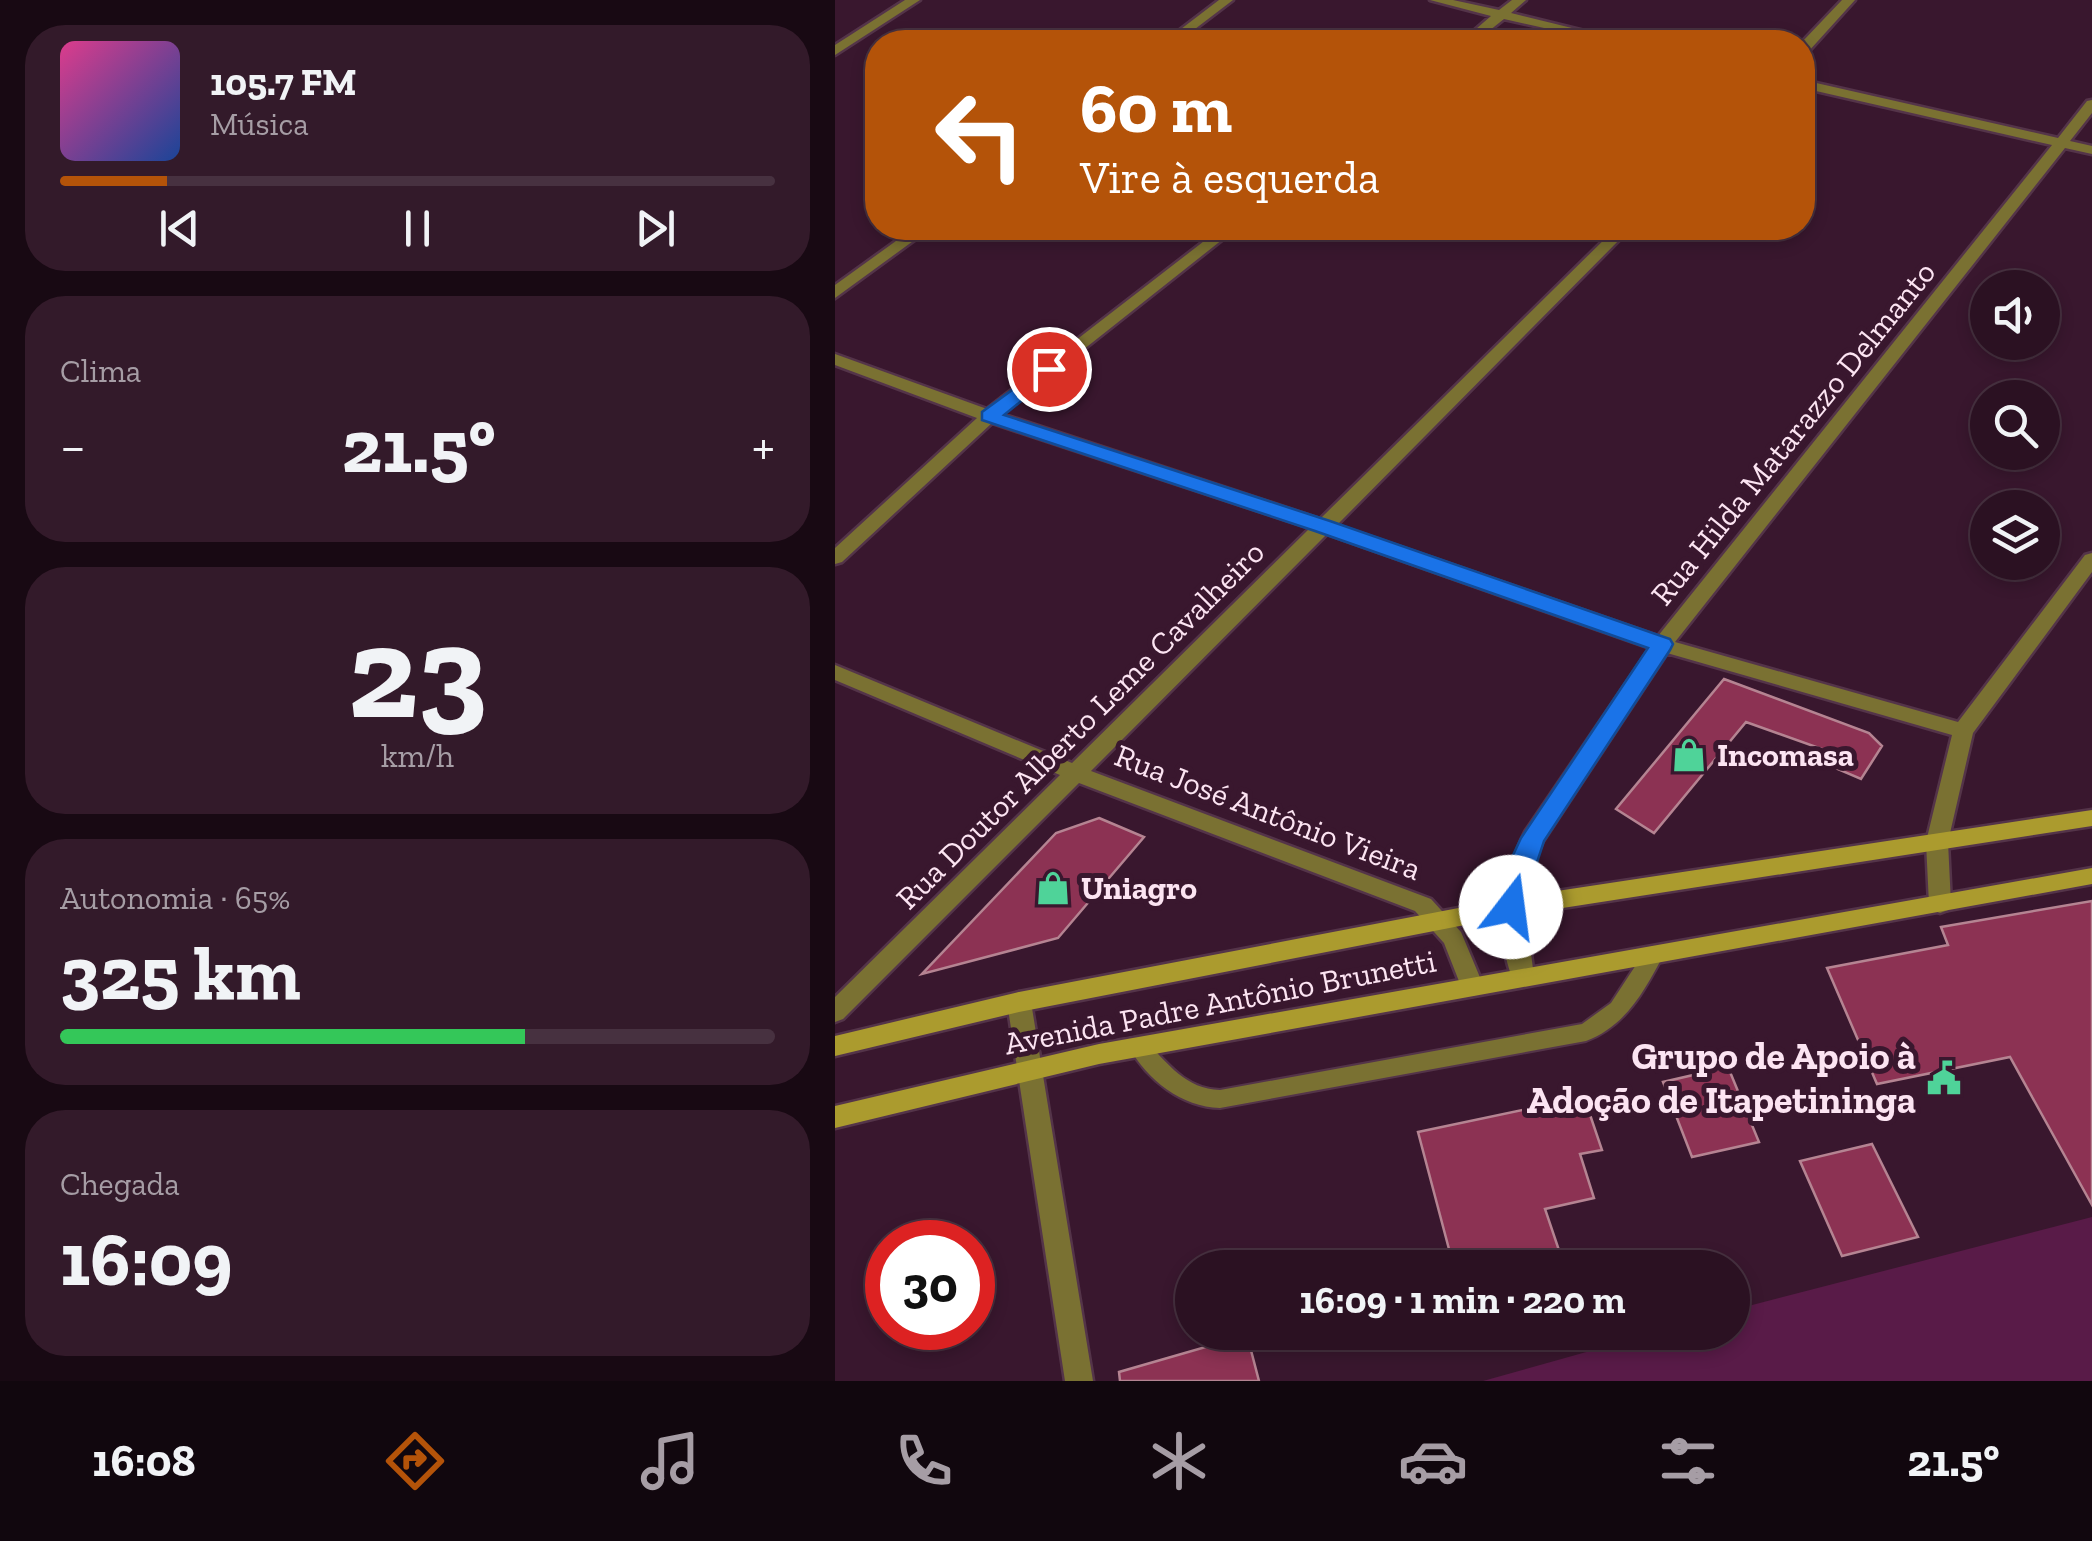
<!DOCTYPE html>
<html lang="pt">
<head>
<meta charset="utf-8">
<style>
	:root { --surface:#2b1122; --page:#331a2a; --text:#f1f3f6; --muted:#a69da5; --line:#473140; --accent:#b45309 }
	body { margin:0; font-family:"Zilla Slab",serif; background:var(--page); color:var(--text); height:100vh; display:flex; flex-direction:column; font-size:38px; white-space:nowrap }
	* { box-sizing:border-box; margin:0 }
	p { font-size:32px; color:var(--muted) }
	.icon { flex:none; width:55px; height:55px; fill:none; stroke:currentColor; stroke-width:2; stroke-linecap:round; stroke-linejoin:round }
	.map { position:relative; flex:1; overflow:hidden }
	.drawer { display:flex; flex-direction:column; gap:25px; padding:25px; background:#180913; width:835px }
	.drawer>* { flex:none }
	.hud { position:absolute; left:30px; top:30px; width:950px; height:210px; border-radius:40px; box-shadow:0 5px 15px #0003,0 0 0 2px var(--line); background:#b45309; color:#fff; overflow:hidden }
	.fabs { position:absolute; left:1135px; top:270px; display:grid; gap:20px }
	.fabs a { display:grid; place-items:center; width:90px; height:90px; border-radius:50%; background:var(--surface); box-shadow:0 5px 15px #0003,0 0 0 2px var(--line); font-size:50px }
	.speed { position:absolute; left:30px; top:1220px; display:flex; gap:20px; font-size:50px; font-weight:700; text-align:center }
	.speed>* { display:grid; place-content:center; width:130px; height:130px; border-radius:50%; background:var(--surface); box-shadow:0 5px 15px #0003,0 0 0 2px var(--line); line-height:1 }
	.speed .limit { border:15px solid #d22; background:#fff; color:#111 }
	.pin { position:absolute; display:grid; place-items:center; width:85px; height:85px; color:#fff; margin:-42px; border:5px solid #fff; border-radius:50%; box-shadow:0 2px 10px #0007 }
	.me { position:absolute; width:110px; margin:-55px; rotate:15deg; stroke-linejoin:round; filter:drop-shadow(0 0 8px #0008) }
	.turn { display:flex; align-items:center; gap:35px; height:210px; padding:0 50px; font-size:45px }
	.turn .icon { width:130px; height:130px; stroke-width:2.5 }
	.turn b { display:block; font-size:70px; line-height:85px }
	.big { font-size:75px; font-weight:700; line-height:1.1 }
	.drawer .card { flex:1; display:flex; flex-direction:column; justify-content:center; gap:15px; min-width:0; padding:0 35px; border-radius:40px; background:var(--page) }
	.drawer .dial { align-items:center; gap:0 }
	.dial b { font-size:130px; line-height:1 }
	.song { display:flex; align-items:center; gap:30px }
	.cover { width:120px; height:120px; border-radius:15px; background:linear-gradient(135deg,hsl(330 70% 55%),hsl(220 70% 35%)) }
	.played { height:10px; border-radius:5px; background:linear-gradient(90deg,var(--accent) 15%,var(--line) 15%) }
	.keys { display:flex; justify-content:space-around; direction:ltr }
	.heat { display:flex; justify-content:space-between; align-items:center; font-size:55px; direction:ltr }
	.charge { height:15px; border-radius:8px; background:linear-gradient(90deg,#34c759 65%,var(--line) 0) }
	.trip { position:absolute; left:340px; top:1250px; width:575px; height:100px; border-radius:50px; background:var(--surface); box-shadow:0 5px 15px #0003,0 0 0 2px var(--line); font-weight:700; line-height:100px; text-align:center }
	.tab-bar { display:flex; height:160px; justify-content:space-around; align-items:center; background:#11070e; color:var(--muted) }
	.tab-bar .icon { width:70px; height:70px }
	.tab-bar .selected { color:var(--accent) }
	.tab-bar b { font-size:45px; color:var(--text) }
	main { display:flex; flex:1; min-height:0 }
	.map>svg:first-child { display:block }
	.green { fill:#591b48 }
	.building { fill:#8c3253; stroke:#b58492; stroke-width:2.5 }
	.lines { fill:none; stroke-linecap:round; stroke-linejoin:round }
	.lane-casing { stroke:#543449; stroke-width:4 }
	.street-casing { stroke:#543449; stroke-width:5 }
	.secondary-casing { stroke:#543449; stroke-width:5 }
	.lane { fill:#7a7132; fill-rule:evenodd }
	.street { fill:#7a7132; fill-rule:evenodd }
	.secondary { fill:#ab9b2e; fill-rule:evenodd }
	.route { fill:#1a73e8; stroke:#114b97; stroke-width:2.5 }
	.labels { text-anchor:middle; stroke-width:10; stroke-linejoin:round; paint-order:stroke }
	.street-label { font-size:32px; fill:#fce4f2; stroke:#39172e }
	.poi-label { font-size:32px; font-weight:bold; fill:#fce4f2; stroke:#39172e; text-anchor:start }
	.near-poi-label { font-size:38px; font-weight:bold; fill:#fce4f2; stroke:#39172e; text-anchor:end }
</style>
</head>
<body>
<main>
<section class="drawer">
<div class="card">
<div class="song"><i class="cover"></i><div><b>105.7 FM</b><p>Música</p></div></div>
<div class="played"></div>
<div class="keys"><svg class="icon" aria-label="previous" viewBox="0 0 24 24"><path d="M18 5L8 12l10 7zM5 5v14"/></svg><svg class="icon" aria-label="pause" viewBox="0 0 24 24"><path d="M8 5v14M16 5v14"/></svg><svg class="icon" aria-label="next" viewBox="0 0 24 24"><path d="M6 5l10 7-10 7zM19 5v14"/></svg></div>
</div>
<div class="card"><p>Clima</p>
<div class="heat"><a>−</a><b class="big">21.5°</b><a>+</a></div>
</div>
<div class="card dial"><b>23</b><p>km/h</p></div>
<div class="card"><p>Autonomia · 65%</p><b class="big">325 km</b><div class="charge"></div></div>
<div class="card"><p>Chegada</p><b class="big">16:09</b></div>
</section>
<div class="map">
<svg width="1257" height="1381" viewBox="0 0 1257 1381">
	<rect width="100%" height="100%" fill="#39172e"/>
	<path class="green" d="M 1257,1217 L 1257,1381 L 648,1381 L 819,1333 L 898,1332 L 898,1310 Z"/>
	<path class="building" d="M 889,679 L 1034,733 L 1047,746 L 1026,779 L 984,761 L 987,749 L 911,722 L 819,833 L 781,809 Z
		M 264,818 L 309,837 L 223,938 L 87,974 L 221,833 Z
		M 1257,901 L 1257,1205 L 1175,1057 L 1042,1084 L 992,968 L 1113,945 L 1106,927 Z
		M 893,1067 L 924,1142 L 857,1157 L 828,1082 Z
		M 749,1097 L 767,1150 L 745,1154 L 759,1198 L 710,1209 L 730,1268 L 619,1268 L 583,1132 Z
		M 1037,1144 L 1083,1237 L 1007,1256 L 965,1161 Z
		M 412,1335 L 424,1381 L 285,1381 L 284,1372 Z"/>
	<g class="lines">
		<g class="lane-casing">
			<path id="lane" d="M 819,946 L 826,948 L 829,954 C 810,990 791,1026 751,1041 L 385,1108 C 347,1107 312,1080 294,1047 L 297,1041 L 304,1038 L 311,1041 C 333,1064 351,1089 385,1090 L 747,1024 L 776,1003 L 812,948 Z"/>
		</g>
		<g class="street-casing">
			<path id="street" d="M 70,0 L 85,0 L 0,55 L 0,45 Z
				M 384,0 L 398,0 L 343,42 L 329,42 Z
				M 595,0 L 618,0 L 664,10 L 677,0 L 691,0 L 676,13 L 794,42 L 772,42 L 669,19 L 640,42 L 626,42 L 656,16 Z
				M 1007,0 L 1020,0 L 973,52 L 968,53 L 967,42 Z
				M 968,80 L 1223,138 L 1252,101 L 1257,100 L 1257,113 L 1235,141 L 1257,146 L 1257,154 L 1230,148 L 840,642 L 1123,722 L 1250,555 L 1257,553 L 1257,572 L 1138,733 L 1113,842 L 1116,904 L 1113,910 L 1105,913 L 1097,910 L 1094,904 L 1091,842 L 1117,735 L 832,653 L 708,841 L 700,859 L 690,906 L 699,977 L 696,984 L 688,986 L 680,984 C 658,938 668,876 690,832 L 815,648 L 492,534 L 256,771 L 596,899 L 626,932 L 649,987 L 645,994 L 637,996 L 629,994 L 609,943 L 580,911 L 244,783 L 8,1019 L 0,1022 L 0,997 L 225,775 L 0,680 L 0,665 L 237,763 L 475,528 L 157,423 L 7,562 L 0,564 L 0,548 L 142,418 L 0,365 L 0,354 L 152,409 L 386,228 L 402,228 L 167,414 L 485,519 L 781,228 L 796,228 L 502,525 L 823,636 L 1217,145 L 968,88 Z
				M 79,228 L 96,228 L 0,298 L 0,285 Z
				M 184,992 L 192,995 L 196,1002 L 258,1381 L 230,1381 L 172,1002 L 176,995 Z"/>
		</g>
		<g class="secondary-casing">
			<path id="secondary" d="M 1257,810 L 1257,826 L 676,916 L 184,1012 L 0,1056 L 0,1036 L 184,992 L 676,898 Z
				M 1257,868 L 1257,884 L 264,1064 L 0,1128 L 0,1106 L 264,1044 Z"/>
		</g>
		<use href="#lane" class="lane"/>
		<use href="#street" class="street"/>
		<use href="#secondary" class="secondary"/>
	</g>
	<path class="route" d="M 214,363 L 221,365 L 221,373 L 169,415 L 495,521 L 835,639 L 838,644 L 835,650 L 709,841 L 685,914 L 667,914 L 664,907 L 672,868 L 686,838 L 813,648 L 480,531 L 147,420 L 147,412 Z"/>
	<defs>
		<g id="shop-bare" transform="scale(2.7)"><path d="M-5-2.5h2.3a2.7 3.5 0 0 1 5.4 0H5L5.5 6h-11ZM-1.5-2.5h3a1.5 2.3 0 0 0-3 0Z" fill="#4fd399" stroke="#39172e" stroke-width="2.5" paint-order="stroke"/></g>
		<g id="civic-bare" transform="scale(2.7)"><path d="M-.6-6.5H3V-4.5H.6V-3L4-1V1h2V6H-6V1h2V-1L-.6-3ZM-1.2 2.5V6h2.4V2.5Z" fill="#4fd399" stroke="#39172e" stroke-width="2.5" paint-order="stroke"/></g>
	</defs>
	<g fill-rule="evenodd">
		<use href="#shop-bare" x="854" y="755"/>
		<use href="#shop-bare" x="218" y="888"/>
		<use href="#civic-bare" x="1109" y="1078"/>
	</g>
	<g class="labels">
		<g class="street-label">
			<text transform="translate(958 433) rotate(-51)" y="11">Rua Hilda Matarazzo Delmanto</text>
			<text transform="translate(245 725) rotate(-45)" y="11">Rua Doutor Alberto Leme Cavalheiro</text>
			<text transform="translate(433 812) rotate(21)" y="11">Rua José Antônio Vieira</text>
			<text transform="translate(385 1002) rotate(-11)" y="11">Avenida Padre Antônio Brunetti</text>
		</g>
		<g class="poi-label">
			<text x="882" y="766">Incomasa</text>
			<text x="246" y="899">Uniagro</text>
		</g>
		<g class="near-poi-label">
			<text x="1081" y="1069">Grupo de Apoio à<tspan x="1081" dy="44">Adoção de Itapetininga</tspan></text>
		</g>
	</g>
</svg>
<div class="fabs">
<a><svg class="icon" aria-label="sound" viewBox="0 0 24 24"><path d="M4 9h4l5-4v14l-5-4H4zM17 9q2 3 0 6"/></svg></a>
<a><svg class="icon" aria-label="search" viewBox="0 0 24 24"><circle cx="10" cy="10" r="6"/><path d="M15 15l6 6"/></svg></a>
<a><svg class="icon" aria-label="layers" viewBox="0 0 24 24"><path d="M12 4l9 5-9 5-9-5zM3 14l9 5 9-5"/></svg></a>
</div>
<div class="speed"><div class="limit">30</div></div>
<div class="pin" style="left:214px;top:369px;background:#d93025"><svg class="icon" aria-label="arrive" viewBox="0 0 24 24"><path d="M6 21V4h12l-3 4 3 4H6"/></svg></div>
<svg class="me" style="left:676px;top:907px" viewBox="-20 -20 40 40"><circle r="19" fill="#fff"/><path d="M0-13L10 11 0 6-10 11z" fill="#1a73e8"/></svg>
<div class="trip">16:09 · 1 min · 220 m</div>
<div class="hud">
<div class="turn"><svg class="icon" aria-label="left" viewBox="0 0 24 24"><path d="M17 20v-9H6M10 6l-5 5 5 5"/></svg><div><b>60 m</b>Vire à esquerda</div></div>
</div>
</div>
</main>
<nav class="tab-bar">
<b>16:08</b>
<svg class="icon selected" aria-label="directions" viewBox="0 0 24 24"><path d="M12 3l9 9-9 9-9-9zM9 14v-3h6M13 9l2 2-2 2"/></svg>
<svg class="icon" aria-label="music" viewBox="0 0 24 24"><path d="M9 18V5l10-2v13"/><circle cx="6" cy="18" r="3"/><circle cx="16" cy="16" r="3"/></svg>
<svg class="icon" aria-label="phone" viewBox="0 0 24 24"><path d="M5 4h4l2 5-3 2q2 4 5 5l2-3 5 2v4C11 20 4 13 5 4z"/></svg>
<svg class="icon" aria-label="climate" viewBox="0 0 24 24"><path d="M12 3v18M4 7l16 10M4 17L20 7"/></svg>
<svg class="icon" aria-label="car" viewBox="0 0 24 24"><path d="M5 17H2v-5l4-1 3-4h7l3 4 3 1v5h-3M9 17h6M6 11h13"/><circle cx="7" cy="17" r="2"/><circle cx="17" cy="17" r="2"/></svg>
<svg class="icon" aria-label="filters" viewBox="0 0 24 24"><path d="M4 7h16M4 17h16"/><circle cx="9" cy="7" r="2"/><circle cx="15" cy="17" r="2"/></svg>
<b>21.5°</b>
</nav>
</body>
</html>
